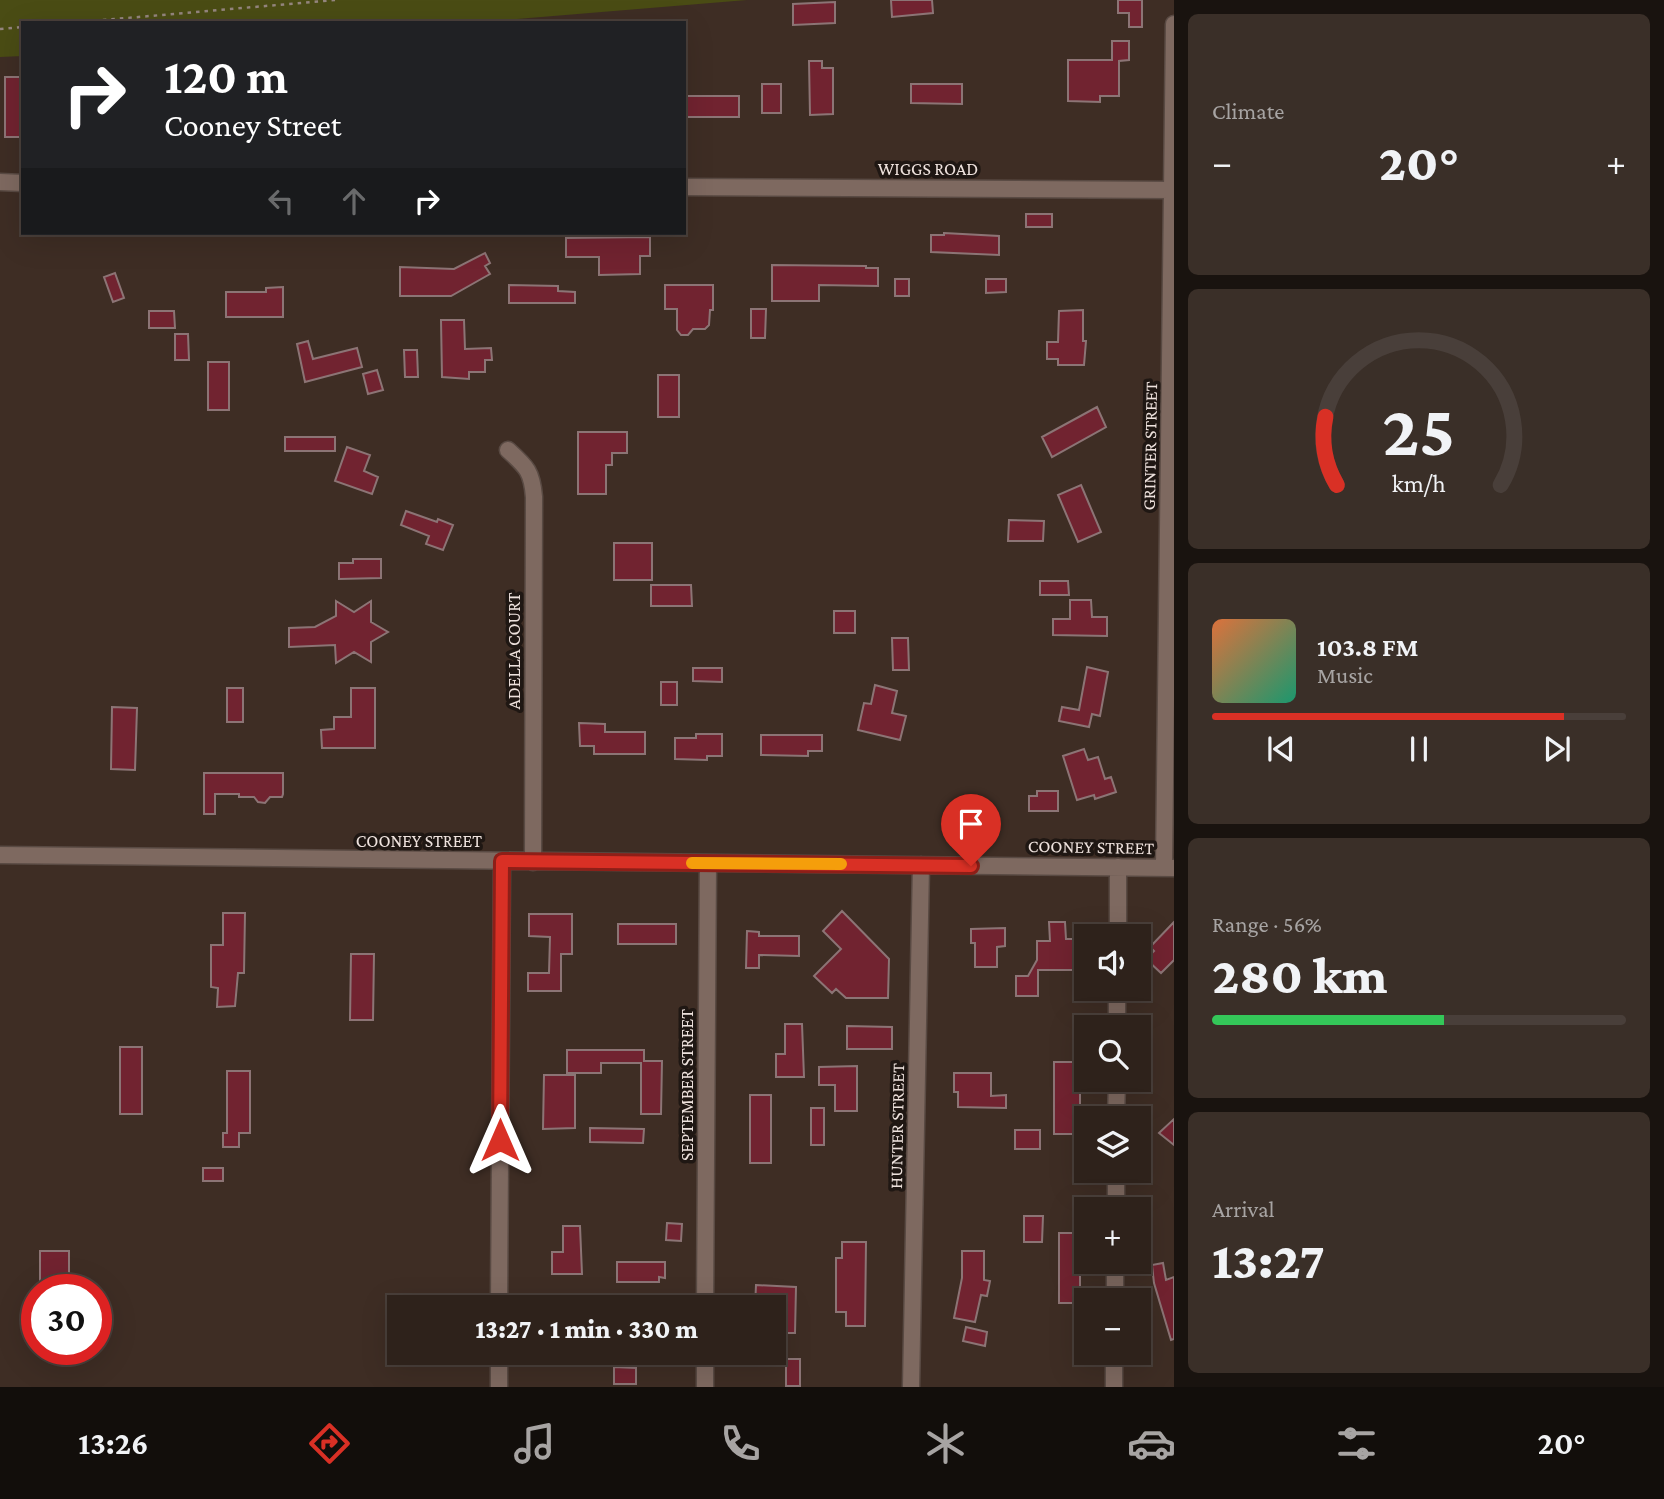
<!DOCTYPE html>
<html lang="en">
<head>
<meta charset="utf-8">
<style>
	:root { --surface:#2e221b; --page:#3a2f28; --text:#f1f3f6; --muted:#a7a4a3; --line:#493f3a; --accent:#d93025 }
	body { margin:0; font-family:"Crimson Pro",serif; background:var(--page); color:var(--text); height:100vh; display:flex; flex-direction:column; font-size:26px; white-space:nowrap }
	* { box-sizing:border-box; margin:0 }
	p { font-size:23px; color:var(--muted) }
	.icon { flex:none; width:38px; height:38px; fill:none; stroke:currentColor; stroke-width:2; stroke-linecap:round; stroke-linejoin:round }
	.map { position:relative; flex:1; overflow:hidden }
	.drawer { display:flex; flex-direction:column; gap:14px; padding:14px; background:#19130f; width:490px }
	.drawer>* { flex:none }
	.top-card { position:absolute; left:21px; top:21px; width:665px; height:214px; border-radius:0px; box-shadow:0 7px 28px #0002,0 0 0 2px var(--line); background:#202124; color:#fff; overflow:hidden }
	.tools { position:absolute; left:1074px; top:924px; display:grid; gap:14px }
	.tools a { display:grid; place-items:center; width:77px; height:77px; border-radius:0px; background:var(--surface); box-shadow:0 7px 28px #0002,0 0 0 2px var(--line); font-size:35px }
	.speed { position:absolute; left:21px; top:1274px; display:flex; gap:14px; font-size:35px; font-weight:700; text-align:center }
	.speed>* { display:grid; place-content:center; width:91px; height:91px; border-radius:50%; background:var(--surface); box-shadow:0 7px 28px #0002,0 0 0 2px var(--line); line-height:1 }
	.speed .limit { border:10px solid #d22; background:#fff; color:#111 }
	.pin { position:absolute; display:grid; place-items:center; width:60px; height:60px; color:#fff; margin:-72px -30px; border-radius:50% 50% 50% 0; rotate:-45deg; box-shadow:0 0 7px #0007 }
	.pin .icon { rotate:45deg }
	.me { position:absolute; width:77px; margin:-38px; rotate:0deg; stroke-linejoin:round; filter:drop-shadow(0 0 5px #0008) }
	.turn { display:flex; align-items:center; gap:24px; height:147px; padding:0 28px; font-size:32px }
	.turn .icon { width:91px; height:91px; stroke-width:2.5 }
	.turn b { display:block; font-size:49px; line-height:60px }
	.lanes { display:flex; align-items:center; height:66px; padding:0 28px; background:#0003; justify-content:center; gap:35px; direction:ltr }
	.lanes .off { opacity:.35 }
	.big { font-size:52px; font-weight:800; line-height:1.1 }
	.drawer .card { flex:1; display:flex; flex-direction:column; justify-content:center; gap:10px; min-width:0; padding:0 24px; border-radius:10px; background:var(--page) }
	.drawer .dial { align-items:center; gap:0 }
	.dial svg { height:182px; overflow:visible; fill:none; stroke:var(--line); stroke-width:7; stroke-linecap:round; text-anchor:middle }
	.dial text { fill:var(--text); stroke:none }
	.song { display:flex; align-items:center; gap:21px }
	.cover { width:84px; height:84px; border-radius:10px; background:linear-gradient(135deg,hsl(20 70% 55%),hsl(160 70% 35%)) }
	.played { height:7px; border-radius:4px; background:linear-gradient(90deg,var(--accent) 85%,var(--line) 85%) }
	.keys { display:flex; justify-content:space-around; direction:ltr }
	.heat { display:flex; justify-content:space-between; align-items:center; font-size:38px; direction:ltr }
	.charge { height:10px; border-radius:5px; background:linear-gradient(90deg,#34c759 56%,var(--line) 0) }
	.trip { position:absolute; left:387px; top:1295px; width:399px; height:70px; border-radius:0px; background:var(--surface); box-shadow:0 7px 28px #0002,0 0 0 2px var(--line); font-weight:800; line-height:70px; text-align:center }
	.tab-bar { display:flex; height:112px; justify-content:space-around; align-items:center; background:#120e0b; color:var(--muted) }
	.tab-bar .icon { width:49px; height:49px }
	.tab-bar .on { color:var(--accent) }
	.tab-bar b { font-size:32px; color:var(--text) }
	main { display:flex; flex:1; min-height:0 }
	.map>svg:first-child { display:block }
	.green { fill:#4a4c14 }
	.building { fill:#712330; stroke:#8c7475; stroke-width:2 }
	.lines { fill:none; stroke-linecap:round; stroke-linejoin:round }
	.street-casing { stroke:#594a43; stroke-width:19 }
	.path { stroke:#94857e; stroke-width:2.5; stroke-dasharray:3.5 5; stroke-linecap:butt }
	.street { stroke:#7e6960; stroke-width:16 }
	.route-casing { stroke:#8d1f18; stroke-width:18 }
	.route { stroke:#d93025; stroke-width:12 }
	.slow { stroke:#f59e0b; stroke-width:12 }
	.labels { text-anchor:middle; stroke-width:7; stroke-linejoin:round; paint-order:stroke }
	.street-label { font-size:18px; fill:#eee2dd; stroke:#1f1713 }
</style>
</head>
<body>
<main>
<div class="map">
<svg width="1174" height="1387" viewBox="0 0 1174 1387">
	<rect width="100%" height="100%" fill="#3e2d24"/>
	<path class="green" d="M 0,0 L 747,0 L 470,23 L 23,23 L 23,56 L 0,57 Z"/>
	<path class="building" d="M 891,0 L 932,0 L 933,13 L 892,17 Z
		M 1118,0 L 1142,0 L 1142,27 L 1129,27 L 1129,13 L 1118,13 Z
		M 835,2 L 835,23 L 793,25 L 793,4 Z
		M 1112,41 L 1129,41 L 1129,60 L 1119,61 L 1119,96 L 1100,96 L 1100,102 L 1068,101 L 1068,60 L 1112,60 Z
		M 809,61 L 822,61 L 822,68 L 833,68 L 833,114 L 810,115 Z
		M 5,77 L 23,77 L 23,137 L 5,137 Z
		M 762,84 L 781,84 L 781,113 L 762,113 Z
		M 911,84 L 962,84 L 962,104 L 911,103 Z
		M 684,96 L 739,96 L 739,117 L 684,117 Z
		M 1026,214 L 1052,214 L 1052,227 L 1026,227 Z
		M 944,233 L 999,236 L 999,255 L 931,252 L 931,235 L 944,235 Z
		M 650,237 L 650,256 L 640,256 L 640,274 L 599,275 L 599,257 L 566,257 L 566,238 Z
		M 485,253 L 490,263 L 485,266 L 490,274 L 451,296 L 400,296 L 400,267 L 454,269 Z
		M 772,265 L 866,266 L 866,268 L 878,268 L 878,286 L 819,285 L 819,301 L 772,301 Z
		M 115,273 L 124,298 L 113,302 L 104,277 Z
		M 895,279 L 909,279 L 909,296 L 895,296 Z
		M 986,279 L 1006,279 L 1006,292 L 986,293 Z
		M 509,285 L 558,286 L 558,291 L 575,292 L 575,303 L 509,303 Z
		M 665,285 L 713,285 L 713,310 L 710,310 L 709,325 L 705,329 L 693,329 L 688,335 L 681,335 L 677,330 L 677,309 L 665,309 Z
		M 283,287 L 283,317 L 226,317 L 226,292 L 266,292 L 266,288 Z
		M 751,309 L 766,309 L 765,338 L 751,338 Z
		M 1083,310 L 1083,341 L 1086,341 L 1084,365 L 1058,365 L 1058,359 L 1047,359 L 1047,342 L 1058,342 L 1059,311 Z
		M 149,311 L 174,311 L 175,328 L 149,328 Z
		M 441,320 L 464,320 L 465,349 L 491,348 L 492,360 L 485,360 L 485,372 L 469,372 L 469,379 L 442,377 Z
		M 175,334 L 188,334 L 189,360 L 175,360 Z
		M 308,341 L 313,359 L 357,348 L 362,367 L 305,382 L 297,344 Z
		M 404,350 L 417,350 L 418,377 L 405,377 Z
		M 208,362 L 229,362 L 229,410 L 208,410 Z
		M 377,370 L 383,390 L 368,394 L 363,374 Z
		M 658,375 L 679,375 L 679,417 L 658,417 Z
		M 1097,407 L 1106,427 L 1052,457 L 1042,437 Z
		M 578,432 L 627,432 L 627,453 L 612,453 L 612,465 L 606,465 L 606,494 L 578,494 Z
		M 285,437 L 335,437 L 335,451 L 285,451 Z
		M 347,447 L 370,455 L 364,471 L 378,477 L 372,494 L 335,481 Z
		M 1081,485 L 1101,532 L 1078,542 L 1058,495 Z
		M 406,511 L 437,522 L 438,519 L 453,525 L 443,550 L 426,544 L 429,536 L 401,525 Z
		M 1009,520 L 1044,521 L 1043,541 L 1008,541 Z
		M 614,543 L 652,543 L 652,580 L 614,580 Z
		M 353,559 L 381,559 L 381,578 L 339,579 L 339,563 L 353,563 Z
		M 1040,581 L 1068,581 L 1069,595 L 1040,595 Z
		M 651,585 L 691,585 L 692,606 L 651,606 Z
		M 1070,600 L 1091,600 L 1092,617 L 1107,617 L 1107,636 L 1053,635 L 1053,619 L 1070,619 Z
		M 336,601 L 354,612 L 371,601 L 371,622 L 388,632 L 371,642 L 371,662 L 354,652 L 336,663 L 335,645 L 289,647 L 289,628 L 315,627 L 336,616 Z
		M 834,611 L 855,611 L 855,633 L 834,633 Z
		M 892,638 L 908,638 L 909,670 L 893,670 Z
		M 1087,667 L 1108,672 L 1100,716 L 1092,714 L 1089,727 L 1059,721 L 1062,707 L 1079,710 Z
		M 693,668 L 722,668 L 722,682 L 693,681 Z
		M 661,682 L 677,682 L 677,705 L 661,705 Z
		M 875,685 L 897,691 L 892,713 L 906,716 L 900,740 L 858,730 L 864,703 L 871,704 Z
		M 227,688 L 243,688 L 243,722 L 227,722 Z
		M 351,688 L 375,688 L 375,748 L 322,748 L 321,730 L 334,729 L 334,717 L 351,717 Z
		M 112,707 L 137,708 L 135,770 L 111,769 Z
		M 579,723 L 605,724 L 605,732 L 645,732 L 645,754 L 594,754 L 594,746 L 580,746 Z
		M 696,734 L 722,734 L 722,756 L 707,756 L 707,760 L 675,759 L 675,738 L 696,738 Z
		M 761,735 L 822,735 L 822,751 L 808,751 L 808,756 L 761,755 Z
		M 1084,749 L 1088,760 L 1098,757 L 1105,779 L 1111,777 L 1116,792 L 1095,799 L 1094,795 L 1077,800 L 1063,756 Z
		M 204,773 L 283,773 L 283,794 L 282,797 L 270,797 L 265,803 L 258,802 L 254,797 L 239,797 L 239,794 L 215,794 L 215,814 L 204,814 Z
		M 1037,791 L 1058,791 L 1058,811 L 1029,811 L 1029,796 L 1037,796 Z
		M 842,911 L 889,959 L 888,998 L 846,998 L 836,989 L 832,993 L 814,976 L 841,949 L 823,931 Z
		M 223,913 L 245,913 L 244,973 L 238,973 L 235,1006 L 217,1007 L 218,988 L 211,987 L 211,945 L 223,945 Z
		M 529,914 L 572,914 L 572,954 L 561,954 L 561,991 L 528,991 L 528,973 L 549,973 L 550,937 L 529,936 Z
		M 1049,922 L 1065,922 L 1066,939 L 1079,939 L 1079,945 L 1087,944 L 1087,970 L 1038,970 L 1038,996 L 1016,996 L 1016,976 L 1028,976 L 1037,960 L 1037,941 L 1050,941 Z
		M 1174,922 L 1174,960 L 1161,973 L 1146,959 L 1154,951 L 1150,947 Z
		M 618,924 L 676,924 L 676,944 L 618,944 Z
		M 1005,928 L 1005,946 L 997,947 L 997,967 L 975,967 L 975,943 L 971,943 L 971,929 Z
		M 747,931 L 759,932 L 759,936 L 799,936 L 799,956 L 759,955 L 759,968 L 746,968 Z
		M 351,954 L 374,954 L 373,1020 L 350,1020 Z
		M 785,1024 L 802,1024 L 804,1077 L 776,1077 L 776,1054 L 785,1054 Z
		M 847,1026 L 892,1027 L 892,1049 L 847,1049 Z
		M 120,1047 L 142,1047 L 142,1114 L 120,1114 Z
		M 567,1050 L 644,1050 L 644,1061 L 662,1061 L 661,1114 L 641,1114 L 641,1063 L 601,1063 L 601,1073 L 567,1073 Z
		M 1054,1062 L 1080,1062 L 1080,1118 L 1084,1118 L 1084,1132 L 1080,1132 L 1080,1134 L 1054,1134 Z
		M 857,1066 L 857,1111 L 835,1111 L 835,1085 L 819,1085 L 819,1067 Z
		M 227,1071 L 250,1071 L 250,1133 L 239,1133 L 239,1147 L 223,1147 L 223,1133 L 227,1133 Z
		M 954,1073 L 991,1073 L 991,1096 L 1006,1095 L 1006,1108 L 958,1107 L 958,1092 L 954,1092 Z
		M 544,1075 L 575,1075 L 575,1128 L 543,1129 Z
		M 750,1095 L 771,1095 L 771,1163 L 750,1163 Z
		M 811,1108 L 824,1108 L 824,1145 L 811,1145 Z
		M 1174,1119 L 1174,1145 L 1159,1133 Z
		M 590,1128 L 644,1129 L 643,1143 L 590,1142 Z
		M 1015,1130 L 1040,1130 L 1040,1149 L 1015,1149 Z
		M 203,1168 L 223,1168 L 223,1181 L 203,1181 Z
		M 1024,1216 L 1043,1216 L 1042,1242 L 1024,1242 Z
		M 667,1223 L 682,1224 L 681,1241 L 666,1240 Z
		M 563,1226 L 580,1226 L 582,1274 L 552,1274 L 552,1252 L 563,1252 Z
		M 1059,1233 L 1076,1233 L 1075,1245 L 1080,1245 L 1080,1303 L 1059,1303 Z
		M 842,1242 L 866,1242 L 865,1326 L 846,1326 L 846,1312 L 836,1312 L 836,1258 L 842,1258 Z
		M 40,1251 L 69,1251 L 69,1290 L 40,1290 Z
		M 962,1251 L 984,1251 L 984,1280 L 990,1281 L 987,1296 L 981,1295 L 975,1322 L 954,1318 L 962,1278 Z
		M 617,1262 L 665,1262 L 665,1278 L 659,1277 L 659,1282 L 617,1282 Z
		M 1163,1263 L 1166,1280 L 1174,1277 L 1174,1339 L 1171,1340 L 1154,1283 L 1152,1265 Z
		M 756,1285 L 796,1287 L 795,1333 L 774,1333 L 774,1307 L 755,1307 Z
		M 966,1327 L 987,1332 L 985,1346 L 963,1341 Z
		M 786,1359 L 800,1359 L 800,1386 L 786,1386 Z
		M 614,1367 L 636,1368 L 636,1384 L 614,1384 Z"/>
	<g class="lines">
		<g class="street-casing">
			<path id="street" d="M 0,182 L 23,183
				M 684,187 L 1172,190
				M 508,450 C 527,467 532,472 534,497 L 533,862
				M 0,855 L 1174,868
				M 1164,867 L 1174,24
				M 1118,936 L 1118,867
				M 1117,1027 L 1117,989
				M 1116,1118 L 1117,1080
				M 1116,1209 L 1116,1171
				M 1115,1300 L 1115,1262
				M 499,1307 L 502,861
				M 705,1307 L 708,863
				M 499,1387 L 499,1353
				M 705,1387 L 705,1353
				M 911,1387 L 921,865
				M 1114,1387 L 1114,1353"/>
		</g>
		<path class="path" d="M 69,23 L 335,0
			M 0,29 L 23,27"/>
		<use href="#street" class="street"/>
	</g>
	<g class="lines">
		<g class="route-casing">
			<path id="route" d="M 500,1140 L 502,861 L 971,866"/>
		</g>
		<use href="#route" class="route"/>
		<path class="slow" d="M 692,863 L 841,864"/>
	</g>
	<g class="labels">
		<g class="street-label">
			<text x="928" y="175">WIGGS ROAD</text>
			<text transform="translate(1150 446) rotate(-89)" y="6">GRINTER STREET</text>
			<text transform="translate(514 651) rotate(-90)" y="6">ADELLA COURT</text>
			<text x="419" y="847">COONEY STREET</text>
			<text transform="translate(1091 847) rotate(1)" y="6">COONEY STREET</text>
			<text transform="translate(687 1085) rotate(-90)" y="6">SEPTEMBER STREET</text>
			<text transform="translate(897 1126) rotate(-89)" y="6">HUNTER STREET</text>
		</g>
	</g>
</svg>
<div class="tools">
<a><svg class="icon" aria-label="sound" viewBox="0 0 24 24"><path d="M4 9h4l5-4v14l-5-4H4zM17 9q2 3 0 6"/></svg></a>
<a><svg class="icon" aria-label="search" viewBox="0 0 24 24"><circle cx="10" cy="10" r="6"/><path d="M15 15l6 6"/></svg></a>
<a><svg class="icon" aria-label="layers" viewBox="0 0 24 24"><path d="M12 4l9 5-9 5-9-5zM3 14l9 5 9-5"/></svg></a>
<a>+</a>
<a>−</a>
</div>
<div class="speed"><div class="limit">30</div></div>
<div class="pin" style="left:971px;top:866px;background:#d93025"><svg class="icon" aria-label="arrive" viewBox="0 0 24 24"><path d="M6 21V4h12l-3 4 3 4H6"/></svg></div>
<svg class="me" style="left:500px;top:1140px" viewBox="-20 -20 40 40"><path d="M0-17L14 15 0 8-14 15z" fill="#d93025" stroke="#fff" stroke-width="4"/></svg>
<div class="trip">13:27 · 1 min · 330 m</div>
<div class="top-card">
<div class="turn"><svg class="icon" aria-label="right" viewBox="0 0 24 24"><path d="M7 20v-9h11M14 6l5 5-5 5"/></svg><div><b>120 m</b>Cooney Street</div></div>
<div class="lanes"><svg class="icon off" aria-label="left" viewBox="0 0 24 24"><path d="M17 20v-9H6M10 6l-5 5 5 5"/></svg><svg class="icon off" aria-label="ahead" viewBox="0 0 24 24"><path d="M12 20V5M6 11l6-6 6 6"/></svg><svg class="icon" aria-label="right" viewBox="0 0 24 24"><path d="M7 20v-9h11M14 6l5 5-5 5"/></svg></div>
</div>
</div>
<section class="drawer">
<div class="card"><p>Climate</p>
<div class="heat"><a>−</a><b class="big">20°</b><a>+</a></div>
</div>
<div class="card dial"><svg viewBox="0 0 100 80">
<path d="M14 69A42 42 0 1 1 86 69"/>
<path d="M14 69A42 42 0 0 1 9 39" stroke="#d93025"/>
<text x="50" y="56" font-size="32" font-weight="700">25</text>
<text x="50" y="72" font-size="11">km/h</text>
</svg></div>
<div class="card">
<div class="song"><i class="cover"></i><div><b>103.8 FM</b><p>Music</p></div></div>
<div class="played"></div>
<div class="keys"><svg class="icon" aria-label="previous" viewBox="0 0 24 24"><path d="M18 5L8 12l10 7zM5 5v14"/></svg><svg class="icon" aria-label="pause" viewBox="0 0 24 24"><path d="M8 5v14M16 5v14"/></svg><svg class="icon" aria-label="next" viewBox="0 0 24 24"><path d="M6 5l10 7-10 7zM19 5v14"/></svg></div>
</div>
<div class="card"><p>Range · 56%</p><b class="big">280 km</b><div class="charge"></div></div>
<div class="card"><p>Arrival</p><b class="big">13:27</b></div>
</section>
</main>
<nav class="tab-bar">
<b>13:26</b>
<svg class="icon on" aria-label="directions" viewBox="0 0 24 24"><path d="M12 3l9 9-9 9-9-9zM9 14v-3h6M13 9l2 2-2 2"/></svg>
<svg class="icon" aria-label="music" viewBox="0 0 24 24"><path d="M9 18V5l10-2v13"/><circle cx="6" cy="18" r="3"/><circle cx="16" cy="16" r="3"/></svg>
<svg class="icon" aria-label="phone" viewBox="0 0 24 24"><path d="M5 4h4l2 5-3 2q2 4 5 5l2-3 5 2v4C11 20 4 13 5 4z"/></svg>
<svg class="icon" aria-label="climate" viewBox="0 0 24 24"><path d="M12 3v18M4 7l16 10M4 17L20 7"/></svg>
<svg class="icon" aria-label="car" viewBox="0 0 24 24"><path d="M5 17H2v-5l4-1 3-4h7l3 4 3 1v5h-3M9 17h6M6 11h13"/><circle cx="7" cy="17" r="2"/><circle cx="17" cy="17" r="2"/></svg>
<svg class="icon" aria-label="filters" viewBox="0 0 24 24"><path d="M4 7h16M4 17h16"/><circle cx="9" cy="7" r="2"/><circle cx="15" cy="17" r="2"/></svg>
<b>20°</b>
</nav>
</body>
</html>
